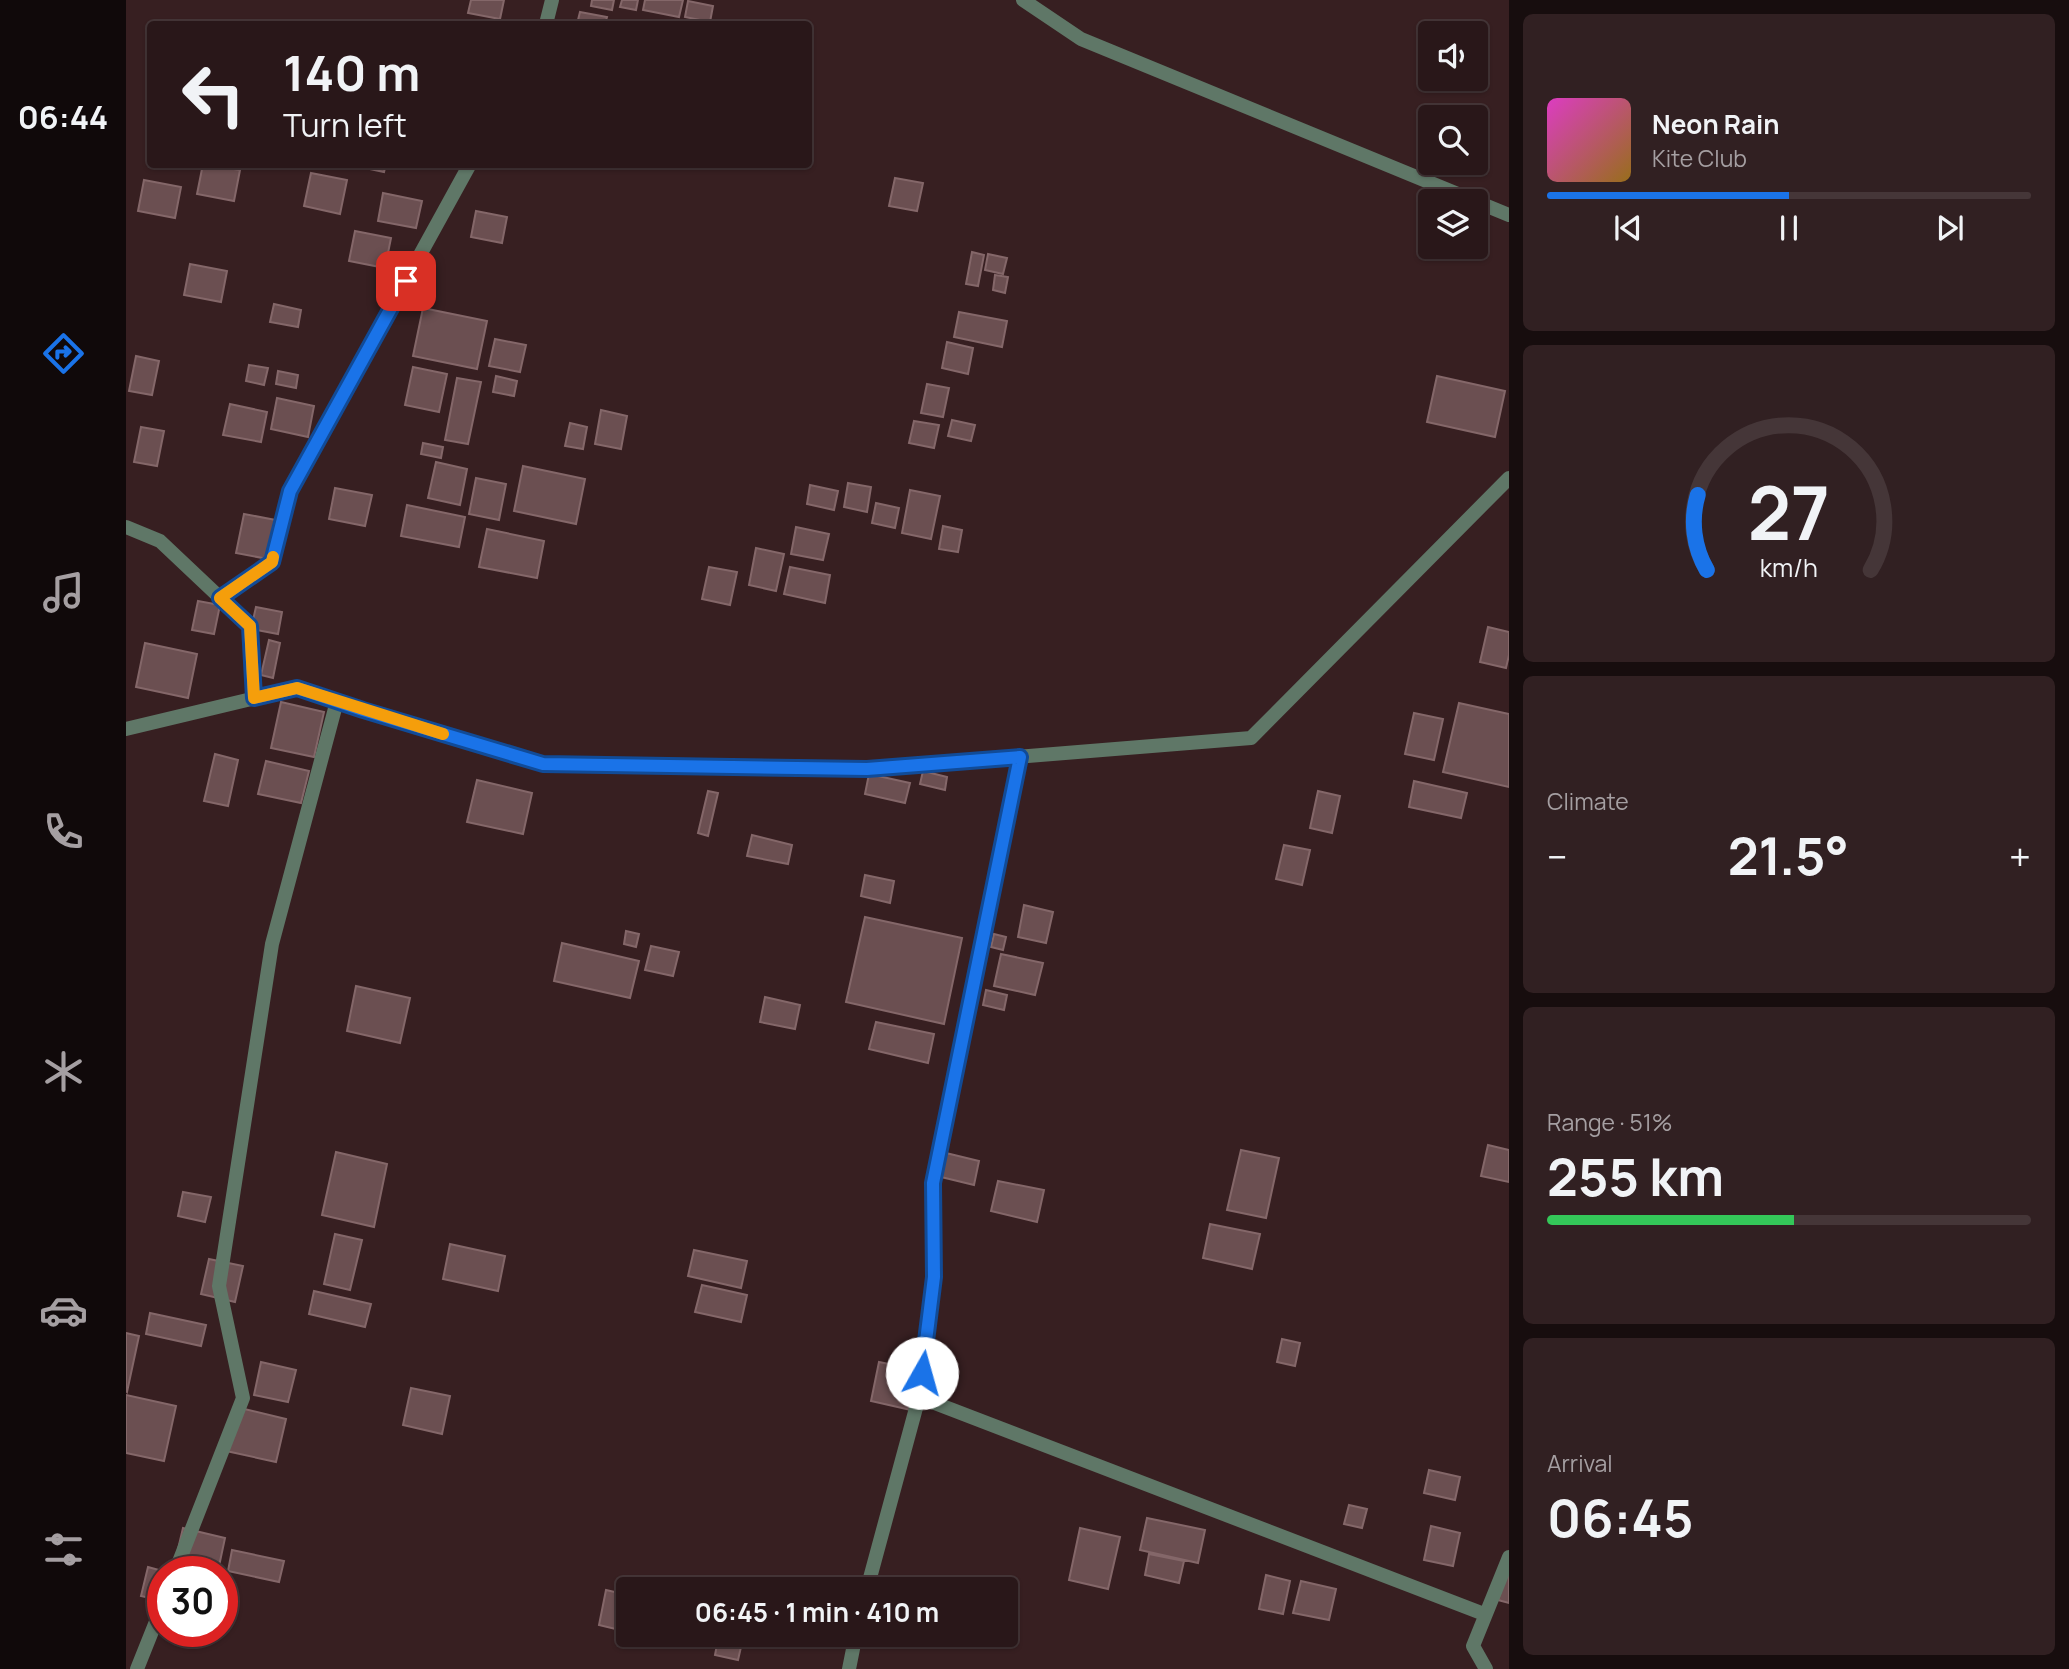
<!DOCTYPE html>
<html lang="en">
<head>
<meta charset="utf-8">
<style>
	:root { --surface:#291719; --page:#312022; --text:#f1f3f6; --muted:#a59fa2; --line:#453638; --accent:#1a73e8 }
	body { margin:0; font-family:Manrope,sans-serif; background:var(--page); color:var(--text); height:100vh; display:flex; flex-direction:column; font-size:26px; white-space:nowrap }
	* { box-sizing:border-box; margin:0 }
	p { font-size:23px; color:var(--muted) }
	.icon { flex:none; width:38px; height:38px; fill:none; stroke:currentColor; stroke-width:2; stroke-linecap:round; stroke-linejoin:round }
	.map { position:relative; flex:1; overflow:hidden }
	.drawer { display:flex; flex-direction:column; gap:14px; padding:14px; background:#170d0e; width:560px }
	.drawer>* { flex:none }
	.banner { position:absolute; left:21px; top:21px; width:665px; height:147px; border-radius:7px; box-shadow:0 2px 5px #0004,0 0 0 2px var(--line); background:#291719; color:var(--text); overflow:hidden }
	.buttons { position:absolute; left:1292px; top:21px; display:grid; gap:14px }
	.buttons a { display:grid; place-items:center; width:70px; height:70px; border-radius:7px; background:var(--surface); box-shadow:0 2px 5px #0004,0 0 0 2px var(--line); font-size:35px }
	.speed { position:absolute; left:21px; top:1556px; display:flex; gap:14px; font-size:35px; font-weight:700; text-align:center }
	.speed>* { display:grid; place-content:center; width:91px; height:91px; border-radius:50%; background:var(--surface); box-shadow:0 2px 5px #0004,0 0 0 2px var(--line); line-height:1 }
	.speed .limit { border:10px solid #d22; background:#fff; color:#111 }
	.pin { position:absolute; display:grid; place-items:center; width:60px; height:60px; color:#fff; margin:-30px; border-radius:14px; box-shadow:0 4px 10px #0006 }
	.me { position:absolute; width:77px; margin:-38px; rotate:7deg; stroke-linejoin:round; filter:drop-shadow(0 0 5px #0008) }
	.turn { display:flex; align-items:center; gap:24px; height:147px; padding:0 21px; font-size:32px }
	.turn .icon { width:91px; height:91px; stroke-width:2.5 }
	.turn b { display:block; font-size:49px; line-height:60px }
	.big { font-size:52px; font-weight:700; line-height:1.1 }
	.drawer .widget { flex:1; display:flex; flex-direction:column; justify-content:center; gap:10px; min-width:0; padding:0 24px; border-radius:10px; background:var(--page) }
	.drawer .dial { align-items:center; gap:0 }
	.dial svg { height:182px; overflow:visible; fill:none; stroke:var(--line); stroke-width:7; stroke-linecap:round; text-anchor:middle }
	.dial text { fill:var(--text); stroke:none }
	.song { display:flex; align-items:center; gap:21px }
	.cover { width:84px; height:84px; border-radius:10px; background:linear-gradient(135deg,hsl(310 70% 55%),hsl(40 70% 35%)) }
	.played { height:7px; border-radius:4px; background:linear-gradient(90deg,var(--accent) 50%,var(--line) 50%) }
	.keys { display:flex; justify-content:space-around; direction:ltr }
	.heat { display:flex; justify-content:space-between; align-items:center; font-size:38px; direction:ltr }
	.charge { height:10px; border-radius:5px; background:linear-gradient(90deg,#34c759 51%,var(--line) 0) }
	.trip { position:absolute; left:490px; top:1577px; width:402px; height:70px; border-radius:7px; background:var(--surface); box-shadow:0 2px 5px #0004,0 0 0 2px var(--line); font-weight:700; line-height:70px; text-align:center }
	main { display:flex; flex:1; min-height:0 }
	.tab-bar { display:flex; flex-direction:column; width:126px; justify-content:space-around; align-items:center; background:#10090a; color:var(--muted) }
	.tab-bar .icon { width:49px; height:49px }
	.tab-bar .selected { color:var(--accent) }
	.tab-bar b { font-size:32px; color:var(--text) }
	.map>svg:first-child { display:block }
	.building { fill:#6b4f51; stroke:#846769; stroke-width:2 }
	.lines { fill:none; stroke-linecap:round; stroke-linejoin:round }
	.minor { stroke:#5f7767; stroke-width:14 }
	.route-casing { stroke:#114b97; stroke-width:18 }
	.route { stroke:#1a73e8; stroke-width:12 }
	.slow { stroke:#f59e0b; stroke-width:12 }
</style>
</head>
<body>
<main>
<nav class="tab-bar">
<b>06:44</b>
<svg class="icon selected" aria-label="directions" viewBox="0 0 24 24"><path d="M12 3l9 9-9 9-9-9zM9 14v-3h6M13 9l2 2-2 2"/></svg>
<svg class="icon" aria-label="music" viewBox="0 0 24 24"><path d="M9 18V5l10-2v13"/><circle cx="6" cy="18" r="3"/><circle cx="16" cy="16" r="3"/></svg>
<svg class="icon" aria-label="phone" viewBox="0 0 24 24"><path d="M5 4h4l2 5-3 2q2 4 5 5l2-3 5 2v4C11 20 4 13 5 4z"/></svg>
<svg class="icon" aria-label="climate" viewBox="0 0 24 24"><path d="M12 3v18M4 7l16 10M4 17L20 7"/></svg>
<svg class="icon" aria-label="car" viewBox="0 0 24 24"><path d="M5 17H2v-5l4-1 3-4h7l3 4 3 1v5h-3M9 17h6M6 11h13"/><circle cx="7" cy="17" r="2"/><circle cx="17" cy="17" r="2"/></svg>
<svg class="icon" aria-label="filters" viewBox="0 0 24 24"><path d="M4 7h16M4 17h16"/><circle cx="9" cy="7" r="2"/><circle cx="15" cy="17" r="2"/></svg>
</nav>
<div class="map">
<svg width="1383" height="1669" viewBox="0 0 1383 1669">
	<rect width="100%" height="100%" fill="#371f21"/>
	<path class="building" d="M 345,0 L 378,0 L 374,19 L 342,13 Z
		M 466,0 L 488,0 L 486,10 L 465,6 Z
		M 496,0 L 512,0 L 510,10 L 494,7 Z
		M 519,0 L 557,0 L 553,17 L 517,10 Z
		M 562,1 L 587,6 L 584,22 L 559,17 Z
		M 454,12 L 481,17 L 479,24 L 451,24 Z
		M 77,164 L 114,170 L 108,201 L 71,194 Z
		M 231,164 L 260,164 L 258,172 L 230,166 Z
		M 185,173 L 221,180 L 214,214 L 178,206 Z
		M 769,178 L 797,183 L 791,211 L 763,206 Z
		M 18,180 L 55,187 L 49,218 L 12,211 Z
		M 257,193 L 296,201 L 290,228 L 252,221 Z
		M 350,211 L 381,217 L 376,243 L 345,237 Z
		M 229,231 L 265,238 L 259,268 L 223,261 Z
		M 846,252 L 858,255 L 852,286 L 840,284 Z
		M 862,254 L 881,258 L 877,274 L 859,270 Z
		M 64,264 L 101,271 L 95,302 L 58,295 Z
		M 869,275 L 882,277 L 879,293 L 867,290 Z
		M 148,304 L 175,310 L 172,327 L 144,322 Z
		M 297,308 L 361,321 L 351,369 L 287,356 Z
		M 833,312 L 881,321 L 876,347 L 828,337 Z
		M 369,339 L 400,345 L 394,372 L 363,366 Z
		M 821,342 L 847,348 L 842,374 L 816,368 Z
		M 10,356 L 33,361 L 26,395 L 3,391 Z
		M 123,365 L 142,368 L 138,385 L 120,381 Z
		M 287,367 L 321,374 L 313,412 L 279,405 Z
		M 152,371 L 172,375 L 170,388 L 150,384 Z
		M 370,376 L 391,381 L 388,396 L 367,392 Z
		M 1311,376 L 1379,391 L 1369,437 L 1301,422 Z
		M 331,378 L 355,382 L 342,444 L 319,440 Z
		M 801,384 L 823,388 L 817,417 L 795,413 Z
		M 151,398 L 188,406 L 182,437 L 145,429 Z
		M 104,404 L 141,412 L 135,442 L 97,435 Z
		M 475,410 L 501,416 L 495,449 L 469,444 Z
		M 826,420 L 849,425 L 845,441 L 822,436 Z
		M 788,421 L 813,425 L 808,448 L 783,443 Z
		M 444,423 L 461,427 L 457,449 L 439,446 Z
		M 15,427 L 38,431 L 31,466 L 8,462 Z
		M 297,443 L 317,447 L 315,458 L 295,454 Z
		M 310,462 L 341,469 L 334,505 L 302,498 Z
		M 397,466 L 459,479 L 450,524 L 388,511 Z
		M 350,478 L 380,484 L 373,520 L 343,514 Z
		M 722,483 L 745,487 L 741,512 L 718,507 Z
		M 684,485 L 712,491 L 708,510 L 681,504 Z
		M 209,488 L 246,495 L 239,526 L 203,519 Z
		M 784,490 L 814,496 L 805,539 L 776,533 Z
		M 750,503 L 773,508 L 769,528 L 746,523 Z
		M 281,505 L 339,517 L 333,547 L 275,536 Z
		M 118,514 L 150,520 L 142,559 L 110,553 Z
		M 817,526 L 836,530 L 832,552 L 813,549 Z
		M 670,527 L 703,534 L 697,560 L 665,554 Z
		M 361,529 L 418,541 L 411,578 L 353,567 Z
		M 630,548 L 658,554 L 650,591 L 623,585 Z
		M 583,567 L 611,572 L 604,605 L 576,599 Z
		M 664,567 L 704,575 L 699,603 L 658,594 Z
		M 72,601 L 94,605 L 88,634 L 66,630 Z
		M 130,607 L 156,612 L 152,634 L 125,629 Z
		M 1362,627 L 1383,632 L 1383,655 L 1380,668 L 1354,662 Z
		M 143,640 L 154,643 L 147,678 L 135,675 Z
		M 19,643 L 71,654 L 62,698 L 10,687 Z
		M 155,702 L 198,712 L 188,757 L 145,748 Z
		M 1333,703 L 1383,714 L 1383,787 L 1317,772 Z
		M 1288,713 L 1317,719 L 1308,760 L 1279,754 Z
		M 89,754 L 112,760 L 102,806 L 78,801 Z
		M 140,761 L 183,771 L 175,803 L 132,794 Z
		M 797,771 L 821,777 L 819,790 L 794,784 Z
		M 743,774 L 784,783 L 779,803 L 739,794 Z
		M 351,780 L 406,793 L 397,834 L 341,822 Z
		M 1288,781 L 1341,793 L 1335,818 L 1283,807 Z
		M 582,791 L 592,793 L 582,836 L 572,833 Z
		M 1192,791 L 1214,796 L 1206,833 L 1184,828 Z
		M 626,835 L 666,845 L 662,864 L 621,856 Z
		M 1158,845 L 1184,850 L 1176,885 L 1150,879 Z
		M 739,875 L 768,881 L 764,903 L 735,896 Z
		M 898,905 L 927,912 L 920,943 L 892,937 Z
		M 739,917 L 836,938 L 818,1024 L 720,1002 Z
		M 500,931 L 513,934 L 510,947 L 498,944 Z
		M 868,934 L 880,937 L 877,950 L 865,947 Z
		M 436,943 L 513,961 L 504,998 L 428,981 Z
		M 525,946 L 553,952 L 547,976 L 519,970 Z
		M 875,954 L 917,963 L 909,995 L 868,986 Z
		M 230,986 L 284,998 L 274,1043 L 221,1031 Z
		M 860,990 L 881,995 L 878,1010 L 857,1005 Z
		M 639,997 L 674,1005 L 669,1029 L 634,1022 Z
		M 750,1022 L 808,1034 L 802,1063 L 743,1049 Z
		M 1362,1145 L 1383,1150 L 1383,1182 L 1355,1176 Z
		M 1115,1150 L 1153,1158 L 1140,1218 L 1101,1210 Z
		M 210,1152 L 261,1164 L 248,1227 L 196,1215 Z
		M 820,1153 L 853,1161 L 848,1185 L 815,1177 Z
		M 872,1181 L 918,1190 L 911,1222 L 865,1211 Z
		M 57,1192 L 85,1197 L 79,1222 L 52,1216 Z
		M 1084,1224 L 1134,1234 L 1126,1269 L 1077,1258 Z
		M 209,1234 L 236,1240 L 224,1290 L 198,1284 Z
		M 324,1244 L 379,1256 L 372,1291 L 317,1279 Z
		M 568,1250 L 621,1261 L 615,1288 L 562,1276 Z
		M 83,1259 L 117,1266 L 109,1302 L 75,1294 Z
		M 576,1285 L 621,1295 L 615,1322 L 569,1312 Z
		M 188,1291 L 245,1304 L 239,1327 L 183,1314 Z
		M 24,1313 L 80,1325 L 75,1346 L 20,1334 Z
		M 0,1333 L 13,1336 L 1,1392 L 0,1391 Z
		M 1156,1339 L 1174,1343 L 1169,1366 L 1151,1362 Z
		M 135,1362 L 170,1370 L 162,1402 L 128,1395 Z
		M 753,1362 L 794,1370 L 785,1410 L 745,1401 Z
		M 285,1388 L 324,1396 L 316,1434 L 277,1425 Z
		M 0,1395 L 50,1406 L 38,1461 L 0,1453 Z
		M 110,1407 L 160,1419 L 150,1462 L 100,1451 Z
		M 1303,1470 L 1334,1477 L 1329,1500 L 1298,1493 Z
		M 1223,1505 L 1241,1509 L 1236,1528 L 1218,1524 Z
		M 1021,1518 L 1079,1530 L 1072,1563 L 1014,1550 Z
		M 1305,1526 L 1334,1533 L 1327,1566 L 1298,1560 Z
		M 57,1528 L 99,1538 L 92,1571 L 49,1562 Z
		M 954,1528 L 994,1537 L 982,1589 L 943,1580 Z
		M 106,1550 L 158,1561 L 153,1582 L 102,1571 Z
		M 1023,1554 L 1058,1561 L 1053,1583 L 1019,1575 Z
		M 22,1567 L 40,1572 L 37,1572 L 37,1601 L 15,1596 Z
		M 1383,1567 L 1383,1603 L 1372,1600 Z
		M 1140,1575 L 1164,1581 L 1157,1614 L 1133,1609 Z
		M 96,1579 L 105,1581 L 101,1600 L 96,1599 Z
		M 540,1580 L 561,1585 L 560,1589 L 538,1589 Z
		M 1175,1581 L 1210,1589 L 1203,1620 L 1167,1613 Z
		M 480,1590 L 502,1595 L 502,1632 L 473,1625 Z
		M 593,1634 L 618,1634 L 612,1660 L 589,1655 Z"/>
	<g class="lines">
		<path class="minor" d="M 897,0 L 955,39 L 1383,215
			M 420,24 L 426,0
			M 0,527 L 34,541 L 124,626 L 128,698
			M 94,598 L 146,562 L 164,491 L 344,164
			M 0,729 L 171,688 L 237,710 L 417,764 L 741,769 L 1125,738 L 1383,478
			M 793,1397 L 1358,1614
			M 49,1572 L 117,1398 L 93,1286 L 146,944 L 211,701
			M 741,1589 L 793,1397 L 808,1277 L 807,1183 L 894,757
			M 11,1669 L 37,1604
			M 723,1669 L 730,1634
			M 1360,1669 L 1347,1646 L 1383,1557"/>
	</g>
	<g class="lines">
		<g class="route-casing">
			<path id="route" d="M 280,281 L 164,491 L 146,562 L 94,598 L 124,626 L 128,698 L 171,688 L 237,710 L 417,764 L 741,769 L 894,757 L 807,1183 L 808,1277 L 796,1373"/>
		</g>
		<use href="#route" class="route"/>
		<path class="slow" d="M 147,557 L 146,562 L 94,598 L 124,626 L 128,698 L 171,688 L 317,734"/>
	</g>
</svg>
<div class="buttons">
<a><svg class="icon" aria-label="sound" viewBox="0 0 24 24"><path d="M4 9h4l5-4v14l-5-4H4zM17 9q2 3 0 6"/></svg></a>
<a><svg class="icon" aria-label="search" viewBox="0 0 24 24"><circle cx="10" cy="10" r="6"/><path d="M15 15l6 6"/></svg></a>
<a><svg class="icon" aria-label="layers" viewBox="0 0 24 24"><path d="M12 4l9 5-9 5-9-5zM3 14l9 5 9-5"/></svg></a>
</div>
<div class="speed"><div class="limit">30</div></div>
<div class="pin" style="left:280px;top:281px;background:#d93025"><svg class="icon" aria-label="arrive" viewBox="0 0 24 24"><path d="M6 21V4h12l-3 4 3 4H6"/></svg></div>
<svg class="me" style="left:796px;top:1373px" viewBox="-20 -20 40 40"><circle r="19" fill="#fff"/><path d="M0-13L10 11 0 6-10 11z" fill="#1a73e8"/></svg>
<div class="trip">06:45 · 1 min · 410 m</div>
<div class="banner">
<div class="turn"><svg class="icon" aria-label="left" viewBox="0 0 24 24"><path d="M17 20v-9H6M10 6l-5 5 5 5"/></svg><div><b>140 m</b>Turn left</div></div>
</div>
</div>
<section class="drawer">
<div class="widget">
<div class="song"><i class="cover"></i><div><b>Neon Rain</b><p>Kite Club</p></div></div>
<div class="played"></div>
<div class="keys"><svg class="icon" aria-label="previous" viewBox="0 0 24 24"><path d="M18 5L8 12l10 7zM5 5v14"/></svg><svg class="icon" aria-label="pause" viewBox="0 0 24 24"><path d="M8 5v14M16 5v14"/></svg><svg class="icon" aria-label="next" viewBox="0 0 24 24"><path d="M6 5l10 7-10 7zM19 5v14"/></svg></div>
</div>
<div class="widget dial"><svg viewBox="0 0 100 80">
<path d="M14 69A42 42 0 1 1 86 69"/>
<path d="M14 69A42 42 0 0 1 10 36" stroke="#1a73e8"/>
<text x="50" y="56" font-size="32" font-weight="700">27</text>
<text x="50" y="72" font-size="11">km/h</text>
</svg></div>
<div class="widget"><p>Climate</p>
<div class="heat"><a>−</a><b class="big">21.5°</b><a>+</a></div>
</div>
<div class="widget"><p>Range · 51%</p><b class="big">255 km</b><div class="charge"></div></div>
<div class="widget"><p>Arrival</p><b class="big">06:45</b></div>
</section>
</main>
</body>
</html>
